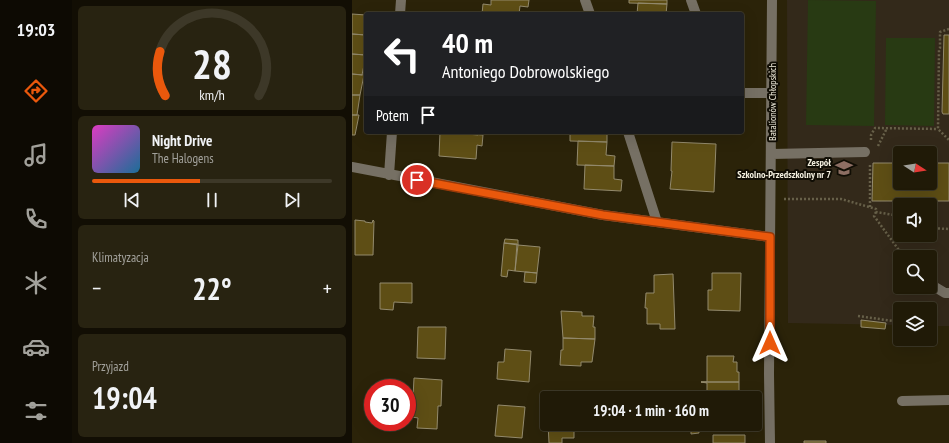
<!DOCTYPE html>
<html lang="pl">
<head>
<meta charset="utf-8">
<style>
	:root { --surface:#201a07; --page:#282311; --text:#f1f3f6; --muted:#a2a19b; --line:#3d3828; --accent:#ea580c }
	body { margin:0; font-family:"PT Sans Narrow",sans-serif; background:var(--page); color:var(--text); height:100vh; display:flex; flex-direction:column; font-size:15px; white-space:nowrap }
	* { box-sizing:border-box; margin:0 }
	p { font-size:13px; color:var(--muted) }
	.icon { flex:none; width:22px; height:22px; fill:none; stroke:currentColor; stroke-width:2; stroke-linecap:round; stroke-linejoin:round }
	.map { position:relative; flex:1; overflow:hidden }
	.sheet { display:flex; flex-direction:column; gap:6px; padding:6px; background:#120e04; width:280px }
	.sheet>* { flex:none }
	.hud { position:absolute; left:12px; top:12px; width:380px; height:122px; border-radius:4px; box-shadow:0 4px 16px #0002,0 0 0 1px var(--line); background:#202124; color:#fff; overflow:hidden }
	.needle { width:26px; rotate:102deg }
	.fabs { position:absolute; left:541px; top:146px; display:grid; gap:8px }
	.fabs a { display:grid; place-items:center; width:44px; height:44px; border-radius:4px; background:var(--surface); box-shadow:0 4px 16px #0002,0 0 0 1px var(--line); font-size:20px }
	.speed { position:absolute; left:12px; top:379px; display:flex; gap:8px; font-size:20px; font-weight:700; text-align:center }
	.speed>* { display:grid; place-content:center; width:52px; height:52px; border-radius:50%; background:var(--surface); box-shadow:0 4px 16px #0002,0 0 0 1px var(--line); line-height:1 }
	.speed .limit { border:6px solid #d22; background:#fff; color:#111 }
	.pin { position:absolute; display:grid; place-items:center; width:34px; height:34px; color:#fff; margin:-17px; border:2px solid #fff; border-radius:50%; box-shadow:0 1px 4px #0007 }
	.me { position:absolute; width:44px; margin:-22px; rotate:0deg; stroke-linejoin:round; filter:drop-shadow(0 0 3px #0008) }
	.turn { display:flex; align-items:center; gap:14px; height:84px; padding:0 12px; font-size:18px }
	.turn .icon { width:52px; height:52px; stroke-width:2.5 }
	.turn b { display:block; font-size:28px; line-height:34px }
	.then { display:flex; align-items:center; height:38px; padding:0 12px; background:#0003; gap:8px; font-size:15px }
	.big { font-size:30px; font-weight:800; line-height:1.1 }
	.sheet .widget { flex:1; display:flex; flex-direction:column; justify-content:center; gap:6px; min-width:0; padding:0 14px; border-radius:6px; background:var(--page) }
	.sheet .dial { align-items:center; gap:0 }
	.dial svg { height:104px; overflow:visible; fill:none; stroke:var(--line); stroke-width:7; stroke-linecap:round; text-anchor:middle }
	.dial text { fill:var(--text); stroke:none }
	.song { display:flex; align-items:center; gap:12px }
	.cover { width:48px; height:48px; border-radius:6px; background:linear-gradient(135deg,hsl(310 70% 55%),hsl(200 70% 35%)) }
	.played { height:4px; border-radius:2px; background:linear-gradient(90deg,var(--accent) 45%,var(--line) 45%) }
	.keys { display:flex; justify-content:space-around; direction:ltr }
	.heat { display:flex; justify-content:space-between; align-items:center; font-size:22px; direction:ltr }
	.trip { position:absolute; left:188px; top:391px; width:222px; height:40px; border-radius:4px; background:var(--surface); box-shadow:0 4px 16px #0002,0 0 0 1px var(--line); font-weight:800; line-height:40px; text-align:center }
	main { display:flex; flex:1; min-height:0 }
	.menu { display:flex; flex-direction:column; width:72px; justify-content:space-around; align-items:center; background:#0d0a03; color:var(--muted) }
	.menu .icon { width:28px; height:28px }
	.menu .selected { color:var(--accent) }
	.menu b { font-size:18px; color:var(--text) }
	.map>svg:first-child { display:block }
	.education { fill:#33291a; fill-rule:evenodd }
	.green { fill:#283a13 }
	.building { fill:#5e4e15; stroke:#938a6d }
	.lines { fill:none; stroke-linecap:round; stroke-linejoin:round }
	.path { stroke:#676049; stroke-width:2.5; stroke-dasharray:2 2; stroke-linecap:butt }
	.minor { stroke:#767064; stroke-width:10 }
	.route-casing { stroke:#983908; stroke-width:10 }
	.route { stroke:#ea580c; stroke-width:7 }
	.labels { text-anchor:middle; stroke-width:4; stroke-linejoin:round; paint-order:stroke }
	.street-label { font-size:10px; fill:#f3efdf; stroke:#100d04 }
	.poi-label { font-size:10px; font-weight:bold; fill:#f3efdf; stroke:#100d04; text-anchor:end }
</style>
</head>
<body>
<main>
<nav class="menu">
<b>19:03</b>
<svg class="icon selected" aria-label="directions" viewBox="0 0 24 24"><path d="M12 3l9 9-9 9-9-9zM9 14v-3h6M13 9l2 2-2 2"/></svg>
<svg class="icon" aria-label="music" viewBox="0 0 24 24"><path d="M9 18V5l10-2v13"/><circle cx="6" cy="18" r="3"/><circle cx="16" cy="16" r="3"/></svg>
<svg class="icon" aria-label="phone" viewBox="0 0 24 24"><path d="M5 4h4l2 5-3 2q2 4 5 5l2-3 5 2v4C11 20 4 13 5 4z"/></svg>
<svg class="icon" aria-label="climate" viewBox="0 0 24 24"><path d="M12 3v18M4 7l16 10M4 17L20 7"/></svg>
<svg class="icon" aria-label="car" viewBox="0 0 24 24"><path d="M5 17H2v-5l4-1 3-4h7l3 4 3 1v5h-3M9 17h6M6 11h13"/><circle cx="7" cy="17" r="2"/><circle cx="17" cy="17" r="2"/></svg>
<svg class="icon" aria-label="filters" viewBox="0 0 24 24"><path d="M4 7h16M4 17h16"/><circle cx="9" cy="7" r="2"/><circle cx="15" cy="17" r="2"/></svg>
</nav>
<section class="sheet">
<div class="widget dial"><svg viewBox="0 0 100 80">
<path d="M14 69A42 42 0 1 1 86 69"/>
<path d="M14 69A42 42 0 0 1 10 35" stroke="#ea580c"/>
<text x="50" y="56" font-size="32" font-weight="700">28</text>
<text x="50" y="72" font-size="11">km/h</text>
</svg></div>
<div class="widget">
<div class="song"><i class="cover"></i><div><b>Night Drive</b><p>The Halogens</p></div></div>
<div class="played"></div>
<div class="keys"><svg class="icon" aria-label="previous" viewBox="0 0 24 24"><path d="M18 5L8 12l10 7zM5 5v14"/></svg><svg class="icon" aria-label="pause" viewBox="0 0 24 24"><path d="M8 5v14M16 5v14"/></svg><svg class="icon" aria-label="next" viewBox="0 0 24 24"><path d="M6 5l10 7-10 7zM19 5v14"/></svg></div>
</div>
<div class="widget"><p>Klimatyzacja</p>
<div class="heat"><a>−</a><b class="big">22°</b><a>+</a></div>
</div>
<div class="widget"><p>Przyjazd</p><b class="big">19:04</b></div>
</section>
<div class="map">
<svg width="597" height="443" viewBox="0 0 597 443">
	<rect width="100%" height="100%" fill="#2b2309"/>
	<path class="education" d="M 435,0 L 597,0 L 597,326 L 578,326 L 578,309 L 548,309 L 548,325 L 436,323 ZM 548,153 L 578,153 L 578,183 L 548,183 ZM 548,205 L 578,205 L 578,235 L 548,235 ZM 548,257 L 578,257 L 578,287 L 548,287 Z"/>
	<path class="green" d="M 456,0 L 524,1 L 522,126 L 454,125 Z
		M 534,38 L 583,38 L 582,126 L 533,125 Z"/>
	<path class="building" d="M 139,0 L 177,0 L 176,7 L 168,6 L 167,14 L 130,14 L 131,4 L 139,5 Z
		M 277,0 L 315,0 L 315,4 L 277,3 Z
		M 286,3 L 315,4 L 314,14 L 285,14 Z
		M 0,14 L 14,15 L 14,35 L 0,34 Z
		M 0,34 L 14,35 L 14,55 L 0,54 Z
		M 592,35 L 597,35 L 597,114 L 591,114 L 590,112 Z
		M 0,54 L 14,55 L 10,75 L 0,74 Z
		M 0,74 L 12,75 L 8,95 L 0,95 Z
		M 0,95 L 8,95 L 5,115 L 0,115 Z
		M 0,115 L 7,115 L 3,135 L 0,135 Z
		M 88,132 L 131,135 L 130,146 L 125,145 L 124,159 L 87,156 Z
		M 91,132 L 126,132 L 126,135 Z
		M 218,132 L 255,132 L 255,142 L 218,141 Z
		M 226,141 L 255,142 L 254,155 L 263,156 L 262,166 L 225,165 Z
		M 320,142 L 364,144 L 362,192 L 318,189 L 320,171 L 319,171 Z
		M 521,163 L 548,163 L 548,183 L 578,183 L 578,163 L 597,163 L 597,201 L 520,201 Z
		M 233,165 L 262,166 L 262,179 L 270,180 L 269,191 L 232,189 Z
		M 3,220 L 13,221 L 13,222 L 20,223 L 21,220 L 22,221 L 21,255 L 3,255 Z
		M 153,239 L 166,240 L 166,245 L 152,243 Z
		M 152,243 L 165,244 L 163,271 L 156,270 L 155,277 L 149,276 Z
		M 166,245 L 188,247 L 185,273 L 163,271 Z
		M 173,272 L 185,273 L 184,283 L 172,282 Z
		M 360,273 L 389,273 L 388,311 L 356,310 L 356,290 L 360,290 Z
		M 321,274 L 323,329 L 308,329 L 308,324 L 295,324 L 295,308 L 293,308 L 294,293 L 302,293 L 302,275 Z
		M 28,283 L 60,283 L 60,303 L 42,302 L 41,310 L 28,309 Z
		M 209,311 L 230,312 L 230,316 L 242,316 L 241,327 L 243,327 L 243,339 L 211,338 Z
		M 509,320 L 534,323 L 533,329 L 509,327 Z
		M 66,327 L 94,327 L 93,359 L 65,358 Z
		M 211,338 L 243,339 L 240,362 L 229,362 L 229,366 L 208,365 L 209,350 L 211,350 Z
		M 153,349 L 179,351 L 177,382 L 145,379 L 146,362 L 152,362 Z
		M 355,356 L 382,356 L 381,362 L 385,362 L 385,372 L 387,372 L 387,382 L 349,382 L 355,382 Z
		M 62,378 L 90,380 L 89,406 L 86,406 L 85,429 L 65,428 L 66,418 L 60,417 Z
		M 349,382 L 387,382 L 387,392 L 385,392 L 385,398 L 355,398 L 355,383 Z
		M 146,405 L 173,407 L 170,438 L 143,436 Z
		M 196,424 L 222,424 L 222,438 L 210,438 L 210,443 L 197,443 Z
		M 339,424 L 346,424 L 347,433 L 339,434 Z
		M 361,435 L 393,435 L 393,443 L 361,443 Z
		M 452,441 L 474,441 L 474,443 L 452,443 Z"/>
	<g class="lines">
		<path class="path" d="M 597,29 L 588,32 L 588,48 L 587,50 L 586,129 L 597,140
			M 519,140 L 519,135 L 523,128 L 586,129
			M 526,146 L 535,128
			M 432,199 L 489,199 L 524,209 L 524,212 L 548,216
			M 518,207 L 518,165
			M 524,212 L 522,216 L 552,257
			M 578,228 L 597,229
			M 506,316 L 548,322"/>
		<path class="minor" d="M 233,0 L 238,14
			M 339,0 L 344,14
			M 48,14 L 49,0
			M 390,93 L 420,93
			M 276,132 L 305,222
			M 420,154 L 513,152
			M 0,167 L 251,215 L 418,237
			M 37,175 L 40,132
			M 583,287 L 593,293 L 597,293
			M 550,401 L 597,400
			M 418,443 L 417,374 L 420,0"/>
	</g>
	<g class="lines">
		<g class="route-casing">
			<path id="route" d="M 65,180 L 251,215 L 418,237 L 418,343"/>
		</g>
		<use href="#route" class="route"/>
	</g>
	<defs>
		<g id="school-bare" transform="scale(1.38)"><path d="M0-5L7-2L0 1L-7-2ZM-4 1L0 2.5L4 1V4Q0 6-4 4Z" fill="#8d6e63" stroke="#100d04" stroke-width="2.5" paint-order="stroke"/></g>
	</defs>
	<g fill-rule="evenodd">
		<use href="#school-bare" x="492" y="168"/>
	</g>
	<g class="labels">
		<g class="street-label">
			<text transform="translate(420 102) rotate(-90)" y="4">Batalionów Chłopskich</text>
		</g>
		<g class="poi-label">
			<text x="479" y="166">Zespół<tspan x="479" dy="12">Szkolno-Przedszkolny nr 7</tspan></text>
		</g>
	</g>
</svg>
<div class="fabs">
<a><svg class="needle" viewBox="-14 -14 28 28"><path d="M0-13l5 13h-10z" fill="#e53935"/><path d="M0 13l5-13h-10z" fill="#a2a19b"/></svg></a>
<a><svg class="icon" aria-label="sound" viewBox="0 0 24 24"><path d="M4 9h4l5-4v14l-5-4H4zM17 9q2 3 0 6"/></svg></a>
<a><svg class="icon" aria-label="search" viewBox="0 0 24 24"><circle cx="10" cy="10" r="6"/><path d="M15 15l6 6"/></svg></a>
<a><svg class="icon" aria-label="layers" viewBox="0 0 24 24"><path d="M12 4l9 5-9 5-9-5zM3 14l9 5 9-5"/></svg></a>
</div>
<div class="speed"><div class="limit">30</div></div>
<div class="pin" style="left:65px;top:180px;background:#d93025"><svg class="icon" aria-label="arrive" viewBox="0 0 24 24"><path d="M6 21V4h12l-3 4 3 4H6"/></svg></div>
<svg class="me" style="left:418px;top:343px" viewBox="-20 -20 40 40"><path d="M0-17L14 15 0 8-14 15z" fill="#ea580c" stroke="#fff" stroke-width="4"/></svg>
<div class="trip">19:04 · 1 min · 160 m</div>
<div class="hud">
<div class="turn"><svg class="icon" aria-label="left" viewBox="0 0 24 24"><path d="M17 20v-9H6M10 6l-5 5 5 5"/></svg><div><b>40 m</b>Antoniego Dobrowolskiego</div></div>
<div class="then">Potem<svg class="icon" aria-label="arrive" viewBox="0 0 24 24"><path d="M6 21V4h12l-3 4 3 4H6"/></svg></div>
</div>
</div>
</main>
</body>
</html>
